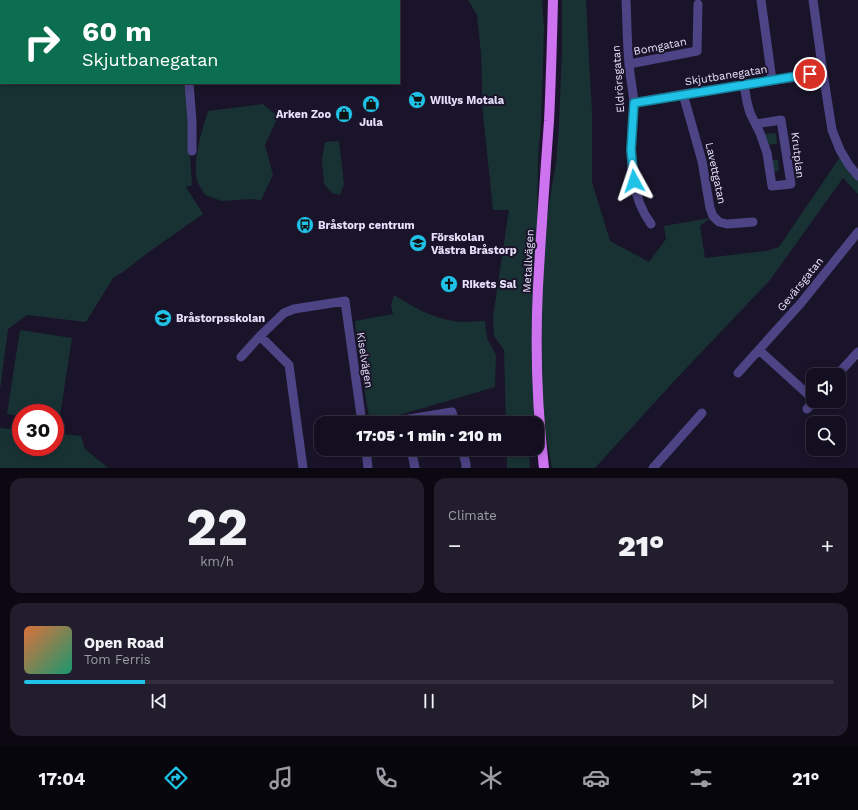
<!DOCTYPE html>
<html lang="en">
<head>
<meta charset="utf-8">
<style>
	:root { --surface:#140f20; --page:#211d2d; --text:#f1f3f6; --muted:#9d9ca5; --line:#332f3e; --accent:#20c2e8 }
	body { margin:0; font-family:"Work Sans",sans-serif; background:var(--page); color:var(--text); height:100vh; display:flex; flex-direction:column; font-size:15px; white-space:nowrap }
	* { box-sizing:border-box; margin:0 }
	p { font-size:13px; color:var(--muted) }
	.icon { flex:none; width:22px; height:22px; fill:none; stroke:currentColor; stroke-width:2; stroke-linecap:round; stroke-linejoin:round }
	.map { position:relative; height:468px; overflow:hidden }
	.details { display:flex; flex-direction:column; gap:10px; padding:10px; background:#0b0812; flex:1 }
	.details>* { flex:none }
	.hud { position:absolute; left:0px; top:0px; width:400px; height:84px; box-shadow:0 2px 10px #0003,0 0 0 1px var(--line); background:#0b6e4f; color:#fff; overflow:hidden }
	.tools { position:absolute; left:806px; top:368px; display:grid; gap:8px }
	.tools a { display:grid; place-items:center; width:40px; height:40px; border-radius:8px; background:var(--surface); box-shadow:0 2px 10px #0003,0 0 0 1px var(--line); font-size:20px }
	.speed { position:absolute; left:12px; top:404px; display:flex; gap:8px; font-size:20px; font-weight:700; text-align:center }
	.speed>* { display:grid; place-content:center; width:52px; height:52px; border-radius:50%; background:var(--surface); box-shadow:0 2px 10px #0003,0 0 0 1px var(--line); line-height:1 }
	.speed .limit { border:6px solid #d22; background:#fff; color:#111 }
	.pin { position:absolute; display:grid; place-items:center; width:34px; height:34px; color:#fff; margin:-17px; border:2px solid #fff; border-radius:50%; box-shadow:0 1px 4px #0007 }
	.me { position:absolute; width:44px; margin:-22px; rotate:355deg; stroke-linejoin:round; filter:drop-shadow(0 0 3px #0008) }
	.turn { display:flex; align-items:center; gap:14px; height:84px; padding:0 16px; font-size:18px }
	.turn .icon { width:52px; height:52px; stroke-width:2.5 }
	.turn b { display:block; font-size:28px; line-height:34px }
	.big { font-size:30px; font-weight:800; line-height:1.1 }
	.details .tile { flex:1; display:flex; flex-direction:column; justify-content:center; gap:6px; min-width:0; padding:0 14px; border-radius:12px; background:var(--page) }
	.details .dial { align-items:center; gap:0 }
	.dial b { font-size:52px; line-height:1 }
	.song { display:flex; align-items:center; gap:12px }
	.cover { width:48px; height:48px; border-radius:6px; background:linear-gradient(135deg,hsl(20 70% 55%),hsl(160 70% 35%)) }
	.played { height:4px; border-radius:2px; background:linear-gradient(90deg,var(--accent) 15%,var(--line) 15%) }
	.keys { display:flex; justify-content:space-around; direction:ltr }
	.heat { display:flex; justify-content:space-between; align-items:center; font-size:22px; direction:ltr }
	.details .tiles { flex:1; display:grid; gap:10px; grid-template-columns:1fr 1fr }
	.tile:last-child { grid-column:span 2 }
	.trip { position:absolute; left:314px; top:416px; width:230px; height:40px; border-radius:12px; background:var(--surface); box-shadow:0 2px 10px #0003,0 0 0 1px var(--line); font-weight:800; line-height:40px; text-align:center }
	.tabs { display:flex; height:64px; justify-content:space-around; align-items:center; background:#08060d; color:var(--muted) }
	.tabs .icon { width:28px; height:28px }
	.tabs .active { color:var(--accent) }
	.tabs b { font-size:18px; color:var(--text) }
	.map>svg:first-child { display:block }
	.green { fill:#183233 }
	.lines { fill:none; stroke-linecap:round; stroke-linejoin:round }
	.minor { stroke:#4c4484; stroke-width:9 }
	.primary { stroke:#cd73f0; stroke-width:10 }
	.route-casing { stroke:#157e97; stroke-width:10 }
	.route { stroke:#20c2e8; stroke-width:7 }
	.labels { text-anchor:middle; stroke-width:4; stroke-linejoin:round; paint-order:stroke }
	.street-label { font-size:11px; fill:#e6e0fc; stroke:#1a142a }
	.poi-label { font-size:11px; font-weight:bold; fill:#e6e0fc; stroke:#1a142a; text-anchor:start }
</style>
</head>
<body>
<div class="map">
<svg width="858" height="468" viewBox="0 0 858 468">
	<rect width="100%" height="100%" fill="#1a142a"/>
	<path class="green" d="M 0,0 L 185,0 L 185,1 L 1,1 L 1,83 L 188,83 C 189,117 189,151 192,185 L 186,187 L 203,214 L 146,254 L 123,272 L 113,278 L 86,322 L 27,315 L 8,329 L 0,390 Z
		M 468,0 L 542,0 L 544,27 L 543,65 L 541,121 L 538,158 L 536,286 L 556,162 L 559,125 L 562,53 L 562,0 L 586,0 L 589,59 L 592,112 L 592,182 L 610,241 L 649,262 L 666,239 L 664,226 L 710,218 L 700,226 L 705,258 L 766,251 L 779,247 L 840,157 L 858,179 L 858,194 L 843,178 L 770,280 L 676,379 L 595,468 L 552,468 L 537,388 L 533,423 L 506,423 L 504,350 L 494,336 L 493,317 L 509,210 L 493,210 L 482,104 L 482,81 L 481,54 L 477,15 Z
		M 263,104 L 278,117 L 265,145 L 273,175 L 261,200 L 251,199 L 222,201 L 205,195 C 203,191 200,187 198,183 C 191,163 202,131 208,111 Z
		M 776,133 L 777,144 L 765,145 L 764,134 Z
		M 339,141 L 344,184 L 340,195 L 332,193 L 324,184 L 322,160 L 325,142 Z
		M 770,160 L 778,160 L 779,171 L 771,172 Z
		M 394,295 C 414,307 431,318 454,321 C 464,323 475,321 485,321 L 487,338 L 496,355 L 495,387 L 372,423 L 370,423 L 357,345 L 355,321 L 393,314 L 391,305 Z
		M 20,330 L 72,338 L 59,422 L 55,422 L 55,413 L 21,413 L 21,416 L 7,414 Z
		M 0,428 L 21,430 L 21,447 L 55,447 L 55,433 L 81,436 L 85,449 L 108,468 L 0,468 Z
		M 507,449 L 530,449 L 529,457 L 530,468 L 507,468 Z"/>
	<g class="lines">
		<path class="minor" d="M 626,0 C 627,21 627,43 629,64 C 630,77 633,90 634,103 C 634,112 632,121 632,130 C 630,162 631,197 651,224
			M 761,0 L 772,80
			M 813,0 L 823,73 L 832,130 L 840,150 L 849,165 L 858,176
			M 185,1 L 185,0
			M 629,64 L 697,51 L 698,4
			M 189,83 L 192,121 L 192,151
			M 744,85 L 747,102 L 750,113 L 760,133 L 767,153 L 772,186 L 791,184 L 781,120 L 756,124
			M 683,94 L 702,161 L 710,208 L 713,216 L 719,222 L 727,224 L 753,222
			M 634,103 L 683,94 L 823,73
			M 260,336 L 289,365 L 303,468
			M 759,350 L 813,399
			M 241,357 L 260,336 L 284,313 L 294,309 L 345,301 L 362,423
			M 738,373 L 801,303 L 858,232
			M 837,375 L 858,352
			M 807,409 L 814,401
			M 406,423 L 406,421 L 409,419 L 452,412 L 455,423
			M 366,449 L 368,468
			M 411,449 L 415,468
			M 462,449 L 466,464 L 466,468
			M 653,468 L 702,413"/>
		<path class="primary" d="M 544,468 C 537,408 535,347 538,287 C 541,231 545,176 549,121 C 551,81 552,40 553,0"/>
	</g>
	<g class="lines">
		<g class="route-casing">
			<path id="route" d="M 634,181 L 631,150 L 634,103 L 810,74"/>
		</g>
		<use href="#route" class="route"/>
	</g>
	<defs>
		<g id="supermarket-disc" transform="scale(0.9)"><circle r="9.5" fill="#20c2e8" stroke="#1a142a"/><path d="M-6-5.5h2.5l.6 2H6L4.5 2H-2.5L-4.4-4H-6ZM-1.5 3.2a1.3 1.3 0 1 0 .1 0ZM3 3.2a1.3 1.3 0 1 0 .1 0Z" fill="#111"/></g>
		<g id="shop-disc" transform="scale(0.9)"><circle r="9.5" fill="#20c2e8" stroke="#1a142a"/><path d="M-5-2.5h2.3a2.7 3.5 0 0 1 5.4 0H5L5.5 6h-11ZM-1.5-2.5h3a1.5 2.3 0 0 0-3 0Z" fill="#111"/></g>
		<g id="bus-disc" transform="scale(0.9)"><circle r="9.5" fill="#20c2e8" stroke="#1a142a"/><path d="M-5-6H5V4H4V6H2V4H-2V6H-4V4H-5ZM-3.5-4V0h7V-4ZM-3.5 1.2v1.5H-2V1.2ZM2 1.2v1.5H3.5V1.2Z" fill="#111"/></g>
		<g id="school-disc" transform="scale(0.9)"><circle r="9.5" fill="#20c2e8" stroke="#1a142a"/><path d="M0-5L7-2L0 1L-7-2ZM-4 1L0 2.5L4 1V4Q0 6-4 4Z" fill="#111"/></g>
		<g id="church-disc" transform="scale(0.9)"><circle r="9.5" fill="#20c2e8" stroke="#1a142a"/><path d="M-1.2-6h2.4v3.5h3.3v2.4h-3.3V6h-2.4V-.1h-3.3v-2.4h3.3Z" fill="#111"/></g>
	</defs>
	<g fill-rule="evenodd">
		<use href="#supermarket-disc" x="417" y="100"/>
		<use href="#shop-disc" x="371" y="104"/>
		<use href="#shop-disc" x="344" y="114"/>
		<use href="#bus-disc" x="305" y="225"/>
		<use href="#school-disc" x="418" y="243"/>
		<use href="#church-disc" x="449" y="284"/>
		<use href="#school-disc" x="163" y="318"/>
	</g>
	<g class="labels">
		<g class="street-label">
			<text transform="translate(660 46) rotate(-11)" y="4">Bomgatan</text>
			<text transform="translate(726 75) rotate(-9)" y="4">Skjutbanegatan</text>
			<text transform="translate(618 79) rotate(-94)" y="4">Eldrörsgatan</text>
			<text transform="translate(798 155) rotate(83)" y="4">Krutplan</text>
			<text transform="translate(716 173) rotate(78)" y="4">Lavettgatan</text>
			<text transform="translate(528 261) rotate(-87)" y="4">Metallvägen</text>
			<text transform="translate(800 284) rotate(-51)" y="4">Gevärsgatan</text>
			<text transform="translate(365 360) rotate(81)" y="4">Kiselvägen</text>
		</g>
		<g class="poi-label">
			<text x="430" y="104">Willys Motala</text>
			<text x="331" y="118" text-anchor="end">Arken Zoo</text>
			<text x="371" y="126" text-anchor="middle">Jula</text>
			<text x="318" y="229">Bråstorp centrum</text>
			<text x="431" y="241">Förskolan<tspan x="431" dy="13">Västra Bråstorp</tspan></text>
			<text x="462" y="288">Rikets Sal</text>
			<text x="176" y="322">Bråstorpsskolan</text>
		</g>
	</g>
</svg>
<div class="tools">
<a><svg class="icon" aria-label="sound" viewBox="0 0 24 24"><path d="M4 9h4l5-4v14l-5-4H4zM17 9q2 3 0 6"/></svg></a>
<a><svg class="icon" aria-label="search" viewBox="0 0 24 24"><circle cx="10" cy="10" r="6"/><path d="M15 15l6 6"/></svg></a>
</div>
<div class="speed"><div class="limit">30</div></div>
<div class="pin" style="left:810px;top:74px;background:#d93025"><svg class="icon" aria-label="arrive" viewBox="0 0 24 24"><path d="M6 21V4h12l-3 4 3 4H6"/></svg></div>
<svg class="me" style="left:634px;top:181px" viewBox="-20 -20 40 40"><path d="M0-17L14 15 0 8-14 15z" fill="#20c2e8" stroke="#fff" stroke-width="4"/></svg>
<div class="trip">17:05 · 1 min · 210 m</div>
<div class="hud">
<div class="turn"><svg class="icon" aria-label="right" viewBox="0 0 24 24"><path d="M7 20v-9h11M14 6l5 5-5 5"/></svg><div><b>60 m</b>Skjutbanegatan</div></div>
</div>
</div>
<section class="details">
<div class="tiles">
<div class="tile dial"><b>22</b><p>km/h</p></div>
<div class="tile"><p>Climate</p>
<div class="heat"><a>−</a><b class="big">21°</b><a>+</a></div>
</div>
<div class="tile">
<div class="song"><i class="cover"></i><div><b>Open Road</b><p>Tom Ferris</p></div></div>
<div class="played"></div>
<div class="keys"><svg class="icon" aria-label="previous" viewBox="0 0 24 24"><path d="M18 5L8 12l10 7zM5 5v14"/></svg><svg class="icon" aria-label="pause" viewBox="0 0 24 24"><path d="M8 5v14M16 5v14"/></svg><svg class="icon" aria-label="next" viewBox="0 0 24 24"><path d="M6 5l10 7-10 7zM19 5v14"/></svg></div>
</div>
</div>
</section>
<nav class="tabs">
<b>17:04</b>
<svg class="icon active" aria-label="directions" viewBox="0 0 24 24"><path d="M12 3l9 9-9 9-9-9zM9 14v-3h6M13 9l2 2-2 2"/></svg>
<svg class="icon" aria-label="music" viewBox="0 0 24 24"><path d="M9 18V5l10-2v13"/><circle cx="6" cy="18" r="3"/><circle cx="16" cy="16" r="3"/></svg>
<svg class="icon" aria-label="phone" viewBox="0 0 24 24"><path d="M5 4h4l2 5-3 2q2 4 5 5l2-3 5 2v4C11 20 4 13 5 4z"/></svg>
<svg class="icon" aria-label="climate" viewBox="0 0 24 24"><path d="M12 3v18M4 7l16 10M4 17L20 7"/></svg>
<svg class="icon" aria-label="car" viewBox="0 0 24 24"><path d="M5 17H2v-5l4-1 3-4h7l3 4 3 1v5h-3M9 17h6M6 11h13"/><circle cx="7" cy="17" r="2"/><circle cx="17" cy="17" r="2"/></svg>
<svg class="icon" aria-label="filters" viewBox="0 0 24 24"><path d="M4 7h16M4 17h16"/><circle cx="9" cy="7" r="2"/><circle cx="15" cy="17" r="2"/></svg>
<b>21°</b>
</nav>
</body>
</html>
